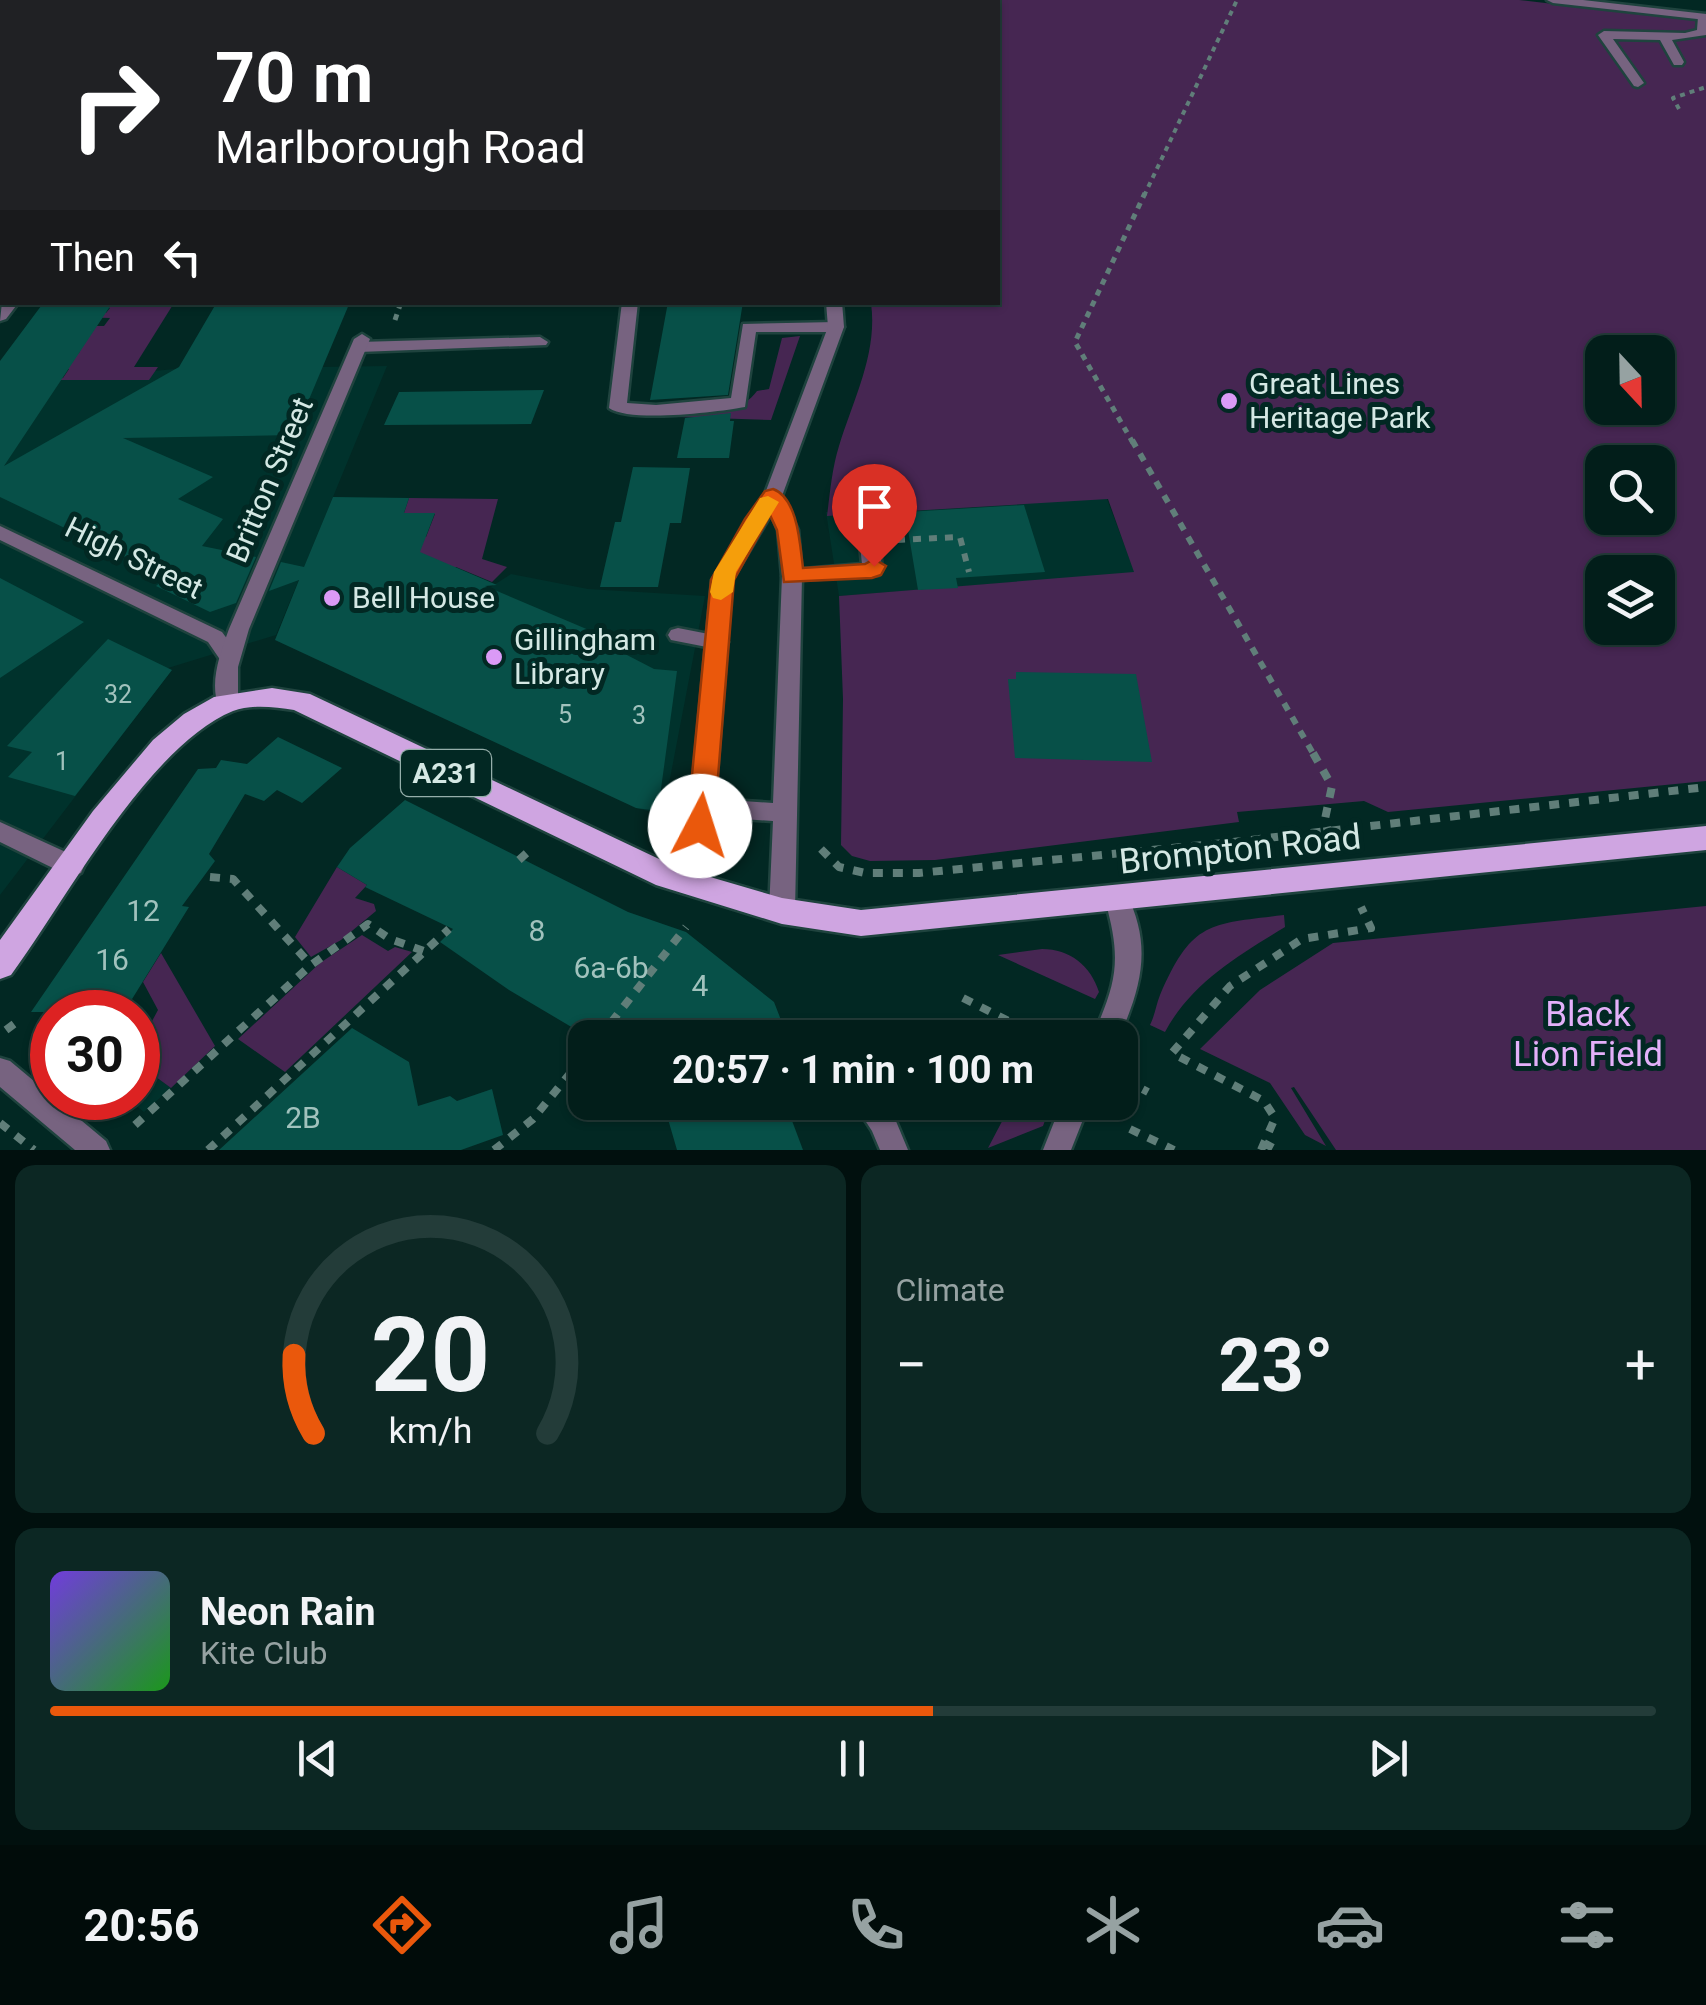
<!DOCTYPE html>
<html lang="en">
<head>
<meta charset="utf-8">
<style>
	:root { --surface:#021e1a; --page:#0c2723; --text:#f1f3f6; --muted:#96a2a2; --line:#233c39; --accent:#ea580c }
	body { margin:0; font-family:Roboto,sans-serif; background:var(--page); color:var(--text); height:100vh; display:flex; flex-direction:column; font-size:38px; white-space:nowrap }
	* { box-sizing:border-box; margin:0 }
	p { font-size:32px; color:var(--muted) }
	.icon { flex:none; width:55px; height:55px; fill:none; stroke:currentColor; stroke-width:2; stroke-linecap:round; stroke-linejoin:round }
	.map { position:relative; height:1150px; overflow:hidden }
	.panel { display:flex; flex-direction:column; gap:15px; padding:15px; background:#01100e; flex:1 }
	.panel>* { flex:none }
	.hud { position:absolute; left:0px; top:0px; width:1000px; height:305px; box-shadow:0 2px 8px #0004,0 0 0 2px var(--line); background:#202124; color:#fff; overflow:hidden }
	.needle { width:65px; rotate:158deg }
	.tools { position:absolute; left:1585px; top:335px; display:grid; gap:20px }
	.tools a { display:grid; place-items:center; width:90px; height:90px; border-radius:20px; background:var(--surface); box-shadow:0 2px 8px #0004,0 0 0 2px var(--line); font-size:50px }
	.speed { position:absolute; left:30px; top:990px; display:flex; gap:20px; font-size:50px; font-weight:700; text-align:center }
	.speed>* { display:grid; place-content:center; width:130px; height:130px; border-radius:50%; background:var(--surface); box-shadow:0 2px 8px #0004,0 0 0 2px var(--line); line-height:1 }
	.speed .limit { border:15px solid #d22; background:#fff; color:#111 }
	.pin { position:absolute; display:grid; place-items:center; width:85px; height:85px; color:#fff; margin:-102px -42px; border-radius:50% 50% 50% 0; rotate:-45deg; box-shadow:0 0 10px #0007 }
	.pin .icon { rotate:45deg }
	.me { position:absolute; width:110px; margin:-55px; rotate:5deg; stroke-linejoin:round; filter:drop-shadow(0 0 8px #0008) }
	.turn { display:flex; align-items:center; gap:35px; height:210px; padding:0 50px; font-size:45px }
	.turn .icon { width:130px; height:130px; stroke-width:2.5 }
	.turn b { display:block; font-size:70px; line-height:85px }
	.then { display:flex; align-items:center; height:95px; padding:0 50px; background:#0003; gap:20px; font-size:38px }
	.big { font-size:75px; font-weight:700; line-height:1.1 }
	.panel .widget { flex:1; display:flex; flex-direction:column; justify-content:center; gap:15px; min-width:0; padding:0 35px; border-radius:20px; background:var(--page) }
	.panel .dial { align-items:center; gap:0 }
	.dial svg { height:260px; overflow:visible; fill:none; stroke:var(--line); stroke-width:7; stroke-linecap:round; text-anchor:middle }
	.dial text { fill:var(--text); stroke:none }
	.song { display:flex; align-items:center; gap:30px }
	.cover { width:120px; height:120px; border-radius:15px; background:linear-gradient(135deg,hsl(260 70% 55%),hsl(120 70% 35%)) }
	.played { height:10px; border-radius:5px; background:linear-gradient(90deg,var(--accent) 55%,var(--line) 55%) }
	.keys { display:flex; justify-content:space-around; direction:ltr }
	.heat { display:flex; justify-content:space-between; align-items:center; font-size:55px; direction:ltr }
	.panel .tiles { flex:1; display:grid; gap:15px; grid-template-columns:1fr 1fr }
	.widget:last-child { grid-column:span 2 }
	.trip { position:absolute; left:568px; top:1020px; width:570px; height:100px; border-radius:20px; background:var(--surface); box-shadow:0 2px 8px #0004,0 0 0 2px var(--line); font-weight:700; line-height:100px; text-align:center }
	.dock { display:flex; height:160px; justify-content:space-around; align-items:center; background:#010c0a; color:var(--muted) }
	.dock .icon { width:70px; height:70px }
	.dock .active { color:var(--accent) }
	.dock b { font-size:45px; color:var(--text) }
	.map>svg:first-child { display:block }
	.built { fill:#00322c }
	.green { fill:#462652; fill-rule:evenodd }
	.building { fill:#075048 }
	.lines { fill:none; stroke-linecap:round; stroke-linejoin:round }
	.service-casing { stroke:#1f433e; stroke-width:5 }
	.pedestrian-casing { stroke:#1f433e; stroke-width:5 }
	.minor-casing { stroke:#1f433e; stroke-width:5 }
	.primary-casing { stroke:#1f433e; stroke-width:5 }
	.path-far3 { stroke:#607e79; stroke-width:4; stroke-dasharray:5 5; stroke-linecap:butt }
	.path-far2 { stroke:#607e79; stroke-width:5; stroke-dasharray:6 6; stroke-linecap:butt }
	.path-far1 { stroke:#607e79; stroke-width:6; stroke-dasharray:8 8; stroke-linecap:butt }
	.path { stroke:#607e79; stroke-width:8; stroke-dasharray:10 10; stroke-linecap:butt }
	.service { fill:#776380; fill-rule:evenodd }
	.pedestrian { fill:#776380; fill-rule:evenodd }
	.minor { fill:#776380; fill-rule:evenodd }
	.primary { fill:#cfa5e1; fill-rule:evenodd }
	.route { fill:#ea580c; stroke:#983908; stroke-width:2.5 }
	.slow { fill:#f59e0b }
	.poi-dot { fill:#db9af6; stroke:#022823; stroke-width:4 }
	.labels { text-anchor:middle; stroke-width:10; stroke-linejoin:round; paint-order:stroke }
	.number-label { font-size:25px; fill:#a1c2bd }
	.shield { fill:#022823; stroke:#95aeaa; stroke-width:2.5 }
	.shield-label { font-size:28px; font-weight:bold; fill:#d4e8e4 }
	.poi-label { font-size:30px; fill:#d4e8e4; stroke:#022823; text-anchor:start }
	.street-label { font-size:30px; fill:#d4e8e4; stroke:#022823 }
	.near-number-label { font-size:30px; fill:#a1c2bd }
	.near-street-label { font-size:35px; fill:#d4e8e4; stroke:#022823 }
	.near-park-label { font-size:35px; fill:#e3b0f9; stroke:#022823 }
</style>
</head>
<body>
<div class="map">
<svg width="1706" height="1150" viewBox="0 0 1706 1150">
	<rect width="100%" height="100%" fill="#022823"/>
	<path class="built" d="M 387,366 L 276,635 L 168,668 L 168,675 L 0,895 L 0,384 L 176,369 Z
		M 1105,494 L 1135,573 L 839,596 L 826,512 Z
		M 511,574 L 588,589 L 705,596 L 663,815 L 636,808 L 486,590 Z
		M 138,1047 L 149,1053 L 141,1066 L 171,1088 L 144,1112 L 126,1098 L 138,1098 Z"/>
	<path class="green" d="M 797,0 L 1519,0 L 1706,22 L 1706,781 L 1388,812 L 1364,801 L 1237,812 L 1239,822 L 935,860 L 870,861 L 852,856 L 841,845 L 843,699 L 839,596 L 1134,572 L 1108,499 L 827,516 C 830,493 832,468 839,446 C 853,400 878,353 871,303 L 998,302 L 998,2 ZM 1602,352 L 1658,352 L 1658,408 L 1602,408 ZM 1602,462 L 1658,462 L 1658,518 L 1602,518 ZM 1602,572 L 1658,572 L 1658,628 L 1602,628 Z
		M 88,303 L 174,303 L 134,367 L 158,367 L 149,380 L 51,380 L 63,378 L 69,369 L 42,368 L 79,353 L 90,326 L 104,326 L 110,318 L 78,317 L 81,313 L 106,313 L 110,308 Z
		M 800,336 L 771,420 L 647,416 L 649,413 C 686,413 733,423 757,391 L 769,389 L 782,338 Z
		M 409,498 L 498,499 L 482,559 L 507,567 L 492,582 L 456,567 L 432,587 L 394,537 L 426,537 L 435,514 L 404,513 Z
		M 337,867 L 367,885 L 355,898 L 374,904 L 376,911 L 341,940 L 311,957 L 295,937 Z
		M 1706,906 L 1706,1150 L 1336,1150 L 1294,1087 L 1291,1088 L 1326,1146 L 1305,1135 L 1270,1083 L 1200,1049 L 1260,990 L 1333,943 Z
		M 1284,915 L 1285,927 C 1239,955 1191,983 1165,1032 L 1150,1025 C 1155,1015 1156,1005 1160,995 C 1192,921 1209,924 1284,915 Z
		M 362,935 L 388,951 L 395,947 L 412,952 L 285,1072 L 238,1039 L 320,963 Z
		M 1042,949 C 1070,949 1091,966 1099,992 L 1095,999 L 998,955 Z
		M 161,953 L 215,1046 L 171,1088 L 141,1066 L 148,1053 L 138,1047 L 158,1010 L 143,982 Z
		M 999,1103 L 1023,1103 L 1047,1115 L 1043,1126 L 988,1148 L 1009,1108 Z"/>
	<path class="building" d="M 44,302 L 113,302 L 4,466 L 179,367 L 217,302 L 350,302 L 294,435 L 123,438 L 213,477 L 178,499 L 223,519 L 202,546 L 256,557 L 236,603 L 210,612 L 156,586 L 167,577 L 0,497 L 0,361 Z
		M 668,302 L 743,302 L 728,395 L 650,400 Z
		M 544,390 L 531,424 L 384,425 L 399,392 Z
		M 731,413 L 730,421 L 734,421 L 729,458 L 677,458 L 685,418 Z
		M 633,467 L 690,468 L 681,523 L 670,523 L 658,587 L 600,587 L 615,522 L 621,522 Z
		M 333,497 L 409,498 L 404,513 L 435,513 L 420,552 L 497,585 L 485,586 L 603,636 L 598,640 L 654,669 L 677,671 L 658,811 L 636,808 L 275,640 L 299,580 L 269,591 L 281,562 L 304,567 Z
		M 1024,505 L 1045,572 L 956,578 L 958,588 L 918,590 L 905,512 Z
		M 0,578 L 84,622 L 0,678 Z
		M 108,639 L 172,670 L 75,796 L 8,777 L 32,752 L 7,746 Z
		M 1016,672 L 1136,674 L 1152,762 L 1015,758 L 1008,679 L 1016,679 Z
		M 278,737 L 342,768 L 302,803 L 277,790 L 264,801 L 245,794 L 209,854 L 215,861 L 182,906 L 189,907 L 124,1012 L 31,1012 L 198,769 L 216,768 L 221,760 L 247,764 Z
		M 405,800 L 628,912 L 686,932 L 774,1002 L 788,1038 L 590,1038 L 509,990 L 440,942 L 453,929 L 365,887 L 367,885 L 337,867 L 350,848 Z
		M 352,1028 L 409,1062 L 418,1106 L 450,1096 L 457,1101 L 492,1089 L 503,1135 L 461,1150 L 219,1150 Z
		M 663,1102 L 785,1102 L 803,1150 L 677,1150 Z"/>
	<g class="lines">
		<g class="service-casing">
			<path id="service" d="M 1706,14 L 1706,35 L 1672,40 L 1684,62 L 1682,65 L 1674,65 L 1660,40 L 1613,39 L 1644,83 L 1638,87 L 1634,86 L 1598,35 L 1604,31 L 1685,33 L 1697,30 L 1698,17 Z
				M 622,302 L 638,302 L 627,403 L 656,405 L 731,398 L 743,324 L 836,322 L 844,327 L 836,332 L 756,332 L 745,407 C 718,412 630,423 609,408 Z
				M 540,337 L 548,342 L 546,345 L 359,352 L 351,347 L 359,342 Z
				M 867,510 L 877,516 L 882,570 L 879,575 L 785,581 L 782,576 L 785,571 L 792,570 L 862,564 L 857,516 Z
				M 678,628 L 724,637 L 728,642 L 717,649 L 671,640 L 668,635 L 671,630 Z"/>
		</g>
		<g class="pedestrian-casing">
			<path id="pedestrian" d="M 0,526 L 222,632 L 240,656 L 229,663 L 221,661 L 208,642 L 0,540 Z"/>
		</g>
		<g class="minor-casing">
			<path id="minor" d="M 765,0 L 777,0 L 777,2 L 766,2 Z
				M 1547,0 L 1583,0 L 1706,14 L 1706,20 L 1553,3 Z
				M 0,90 L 2,90 L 2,98 L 0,98 Z
				M 0,274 L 2,274 L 2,284 L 0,284 Z
				M 2,302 L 19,302 L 6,319 L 0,321 Z
				M 826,302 L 842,302 L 844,327 L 782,496 L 798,530 L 802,576 L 795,911 L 791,918 L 782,921 L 773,918 L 769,911 L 773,821 L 714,817 L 709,832 L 676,883 L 667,886 L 658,883 L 655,876 L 689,824 L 712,580 L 764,496 L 828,327 ZM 771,514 L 778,530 L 782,576 L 773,803 L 715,799 L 732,580 Z
				M 362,334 L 370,339 L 249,629 L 238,667 L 238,703 L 235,708 L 219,708 C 209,683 220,654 229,629 L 354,339 Z
				M 0,822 L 81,859 L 84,866 L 81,873 L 72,876 L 63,873 L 0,842 Z
				M 1117,890 L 1126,893 C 1153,946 1141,987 1119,1038 L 1092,1038 C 1117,981 1122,961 1105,900 L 1108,893 Z
				M 0,1058 L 10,1061 L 106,1141 L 110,1150 L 75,1150 L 0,1087 Z
				M 853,1102 L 884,1102 L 893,1114 L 908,1150 L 880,1150 L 872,1131 Z
				M 1062,1102 L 1090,1102 L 1071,1150 L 1043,1150 Z"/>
		</g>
		<g class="primary-casing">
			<path id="primary" d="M 272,688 L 310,694 L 676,867 L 782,898 L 861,910 L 1706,826 L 1706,850 L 861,936 L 782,924 L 656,885 L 294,710 C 275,707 251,704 233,711 C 148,746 66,900 11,975 L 0,979 L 0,940 L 93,811 L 153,740 L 184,714 L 214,697 Z"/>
		</g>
		<path class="path-far3" d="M 1679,109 L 1673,98 L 1706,87
			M 1144,196 L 1237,0"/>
		<path class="path-far2" d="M 395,320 L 401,302
			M 1133,443 L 1075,342 L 1145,193"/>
		<path class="path-far1" d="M 1132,440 L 1314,755
			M 897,540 L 960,537 L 969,572"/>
		<path class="path" d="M 1313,753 L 1332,786 L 1325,819 L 1330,841
			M 821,849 L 839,867 L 865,873 L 919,873 L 1233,842 L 1706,787
			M 519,860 L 530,850
			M 210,877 L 233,879 L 311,965
			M 963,998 L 1042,1038
			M 6,1030 L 14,1024
			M 599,1038 L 686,927
			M 1125,1080 L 1148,1092
			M 0,1123 L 34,1150
			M 135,1125 L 311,965 L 368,924 L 390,939 L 424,951
			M 1130,1129 L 1174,1150
			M 1264,1143 L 1277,1150
			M 208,1150 L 449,929
			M 494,1150 L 533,1119 L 585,1055
			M 1261,1150 L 1275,1118 L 1264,1101 L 1172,1053 L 1230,986 L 1302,939 L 1371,928 L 1361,907"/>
		<use href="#service" class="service"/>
		<use href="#pedestrian" class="pedestrian"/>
		<use href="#minor" class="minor"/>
		<use href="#primary" class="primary"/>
	</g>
	<path class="route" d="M 773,489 C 798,498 800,545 803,568 L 865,564 L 874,559 L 886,566 L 881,575 L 872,578 L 784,582 L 777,530 L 770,515 L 734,580 L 714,826 L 710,834 L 700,837 L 691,834 L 687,826 L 711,580 L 745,519 L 765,491 Z"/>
	<path class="slow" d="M 768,496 L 779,502 L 736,572 L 733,592 L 721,600 L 713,598 L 710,592 L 714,572 L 760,498 Z"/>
	<g class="poi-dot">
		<circle cx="1229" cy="401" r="10"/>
		<circle cx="332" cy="598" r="10"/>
		<circle cx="494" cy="657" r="10"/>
	</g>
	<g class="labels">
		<g class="number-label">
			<text x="118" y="703">32</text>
			<text x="565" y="723">5</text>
			<text x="639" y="724">3</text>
			<text x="62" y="770">1</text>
		</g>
		<rect class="shield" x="401" y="750" width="90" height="46" rx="8"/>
		<g class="shield-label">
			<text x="446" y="783">A231</text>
		</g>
		<g class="poi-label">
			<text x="1249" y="394">Great Lines<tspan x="1249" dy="34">Heritage Park</tspan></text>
			<text x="352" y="608">Bell House</text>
			<text x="514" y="650">Gillingham<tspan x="514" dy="34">Library</tspan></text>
		</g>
		<g class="street-label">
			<text transform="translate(270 480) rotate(-67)" y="10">Britton Street</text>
			<text transform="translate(134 558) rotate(26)" y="10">High Street</text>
		</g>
		<g class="near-number-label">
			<text x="143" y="921">12</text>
			<text x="537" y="941">8</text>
			<text x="112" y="970">16</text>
			<text x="611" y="978">6a-6b</text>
			<text x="700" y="996">4</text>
			<text x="303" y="1128">2B</text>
		</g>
		<g class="near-street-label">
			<text transform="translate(1240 849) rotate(-6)" y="12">Brompton Road</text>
		</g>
		<g class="near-park-label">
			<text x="1588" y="1026">Black<tspan x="1588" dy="40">Lion Field</tspan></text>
		</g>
	</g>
</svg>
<div class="tools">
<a><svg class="needle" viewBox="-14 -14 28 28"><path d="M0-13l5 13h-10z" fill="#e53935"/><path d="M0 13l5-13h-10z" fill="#96a2a2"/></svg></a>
<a><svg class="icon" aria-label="search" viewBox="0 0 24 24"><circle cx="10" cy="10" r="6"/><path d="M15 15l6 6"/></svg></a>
<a><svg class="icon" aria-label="layers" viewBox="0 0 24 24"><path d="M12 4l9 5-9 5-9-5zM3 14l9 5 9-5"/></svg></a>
</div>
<div class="speed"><div class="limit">30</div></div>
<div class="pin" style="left:874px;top:566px;background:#d93025"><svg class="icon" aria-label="arrive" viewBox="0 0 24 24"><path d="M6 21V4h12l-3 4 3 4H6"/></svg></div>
<svg class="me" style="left:700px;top:826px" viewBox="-20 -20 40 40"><circle r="19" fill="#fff"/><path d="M0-13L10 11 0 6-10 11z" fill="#ea580c"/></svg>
<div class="trip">20:57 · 1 min · 100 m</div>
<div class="hud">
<div class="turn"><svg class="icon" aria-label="right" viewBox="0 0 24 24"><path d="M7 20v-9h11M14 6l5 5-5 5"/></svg><div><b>70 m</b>Marlborough Road</div></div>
<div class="then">Then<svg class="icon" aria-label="left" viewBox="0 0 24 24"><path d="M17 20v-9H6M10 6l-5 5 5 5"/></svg></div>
</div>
</div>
<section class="panel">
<div class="tiles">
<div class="widget dial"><svg viewBox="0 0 100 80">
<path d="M14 69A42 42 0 1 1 86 69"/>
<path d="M14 69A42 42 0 0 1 8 45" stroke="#ea580c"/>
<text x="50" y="56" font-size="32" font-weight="700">20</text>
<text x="50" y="72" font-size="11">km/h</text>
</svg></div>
<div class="widget"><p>Climate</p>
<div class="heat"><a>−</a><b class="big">23°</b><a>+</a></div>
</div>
<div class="widget">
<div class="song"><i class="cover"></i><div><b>Neon Rain</b><p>Kite Club</p></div></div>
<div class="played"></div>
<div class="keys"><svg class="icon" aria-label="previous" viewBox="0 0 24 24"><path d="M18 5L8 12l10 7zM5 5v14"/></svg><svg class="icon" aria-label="pause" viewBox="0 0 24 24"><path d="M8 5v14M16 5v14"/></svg><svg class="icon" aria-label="next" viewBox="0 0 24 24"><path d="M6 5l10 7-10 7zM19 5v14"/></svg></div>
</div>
</div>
</section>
<nav class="dock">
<b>20:56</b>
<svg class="icon active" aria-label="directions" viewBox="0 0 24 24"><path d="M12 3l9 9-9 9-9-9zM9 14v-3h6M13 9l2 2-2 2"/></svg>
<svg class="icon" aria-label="music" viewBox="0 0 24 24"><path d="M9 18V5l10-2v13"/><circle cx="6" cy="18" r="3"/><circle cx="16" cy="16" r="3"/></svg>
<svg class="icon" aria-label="phone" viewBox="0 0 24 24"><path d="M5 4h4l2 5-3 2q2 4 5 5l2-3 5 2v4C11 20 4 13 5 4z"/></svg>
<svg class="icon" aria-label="climate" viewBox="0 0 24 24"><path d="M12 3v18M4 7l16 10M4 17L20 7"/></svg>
<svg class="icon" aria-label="car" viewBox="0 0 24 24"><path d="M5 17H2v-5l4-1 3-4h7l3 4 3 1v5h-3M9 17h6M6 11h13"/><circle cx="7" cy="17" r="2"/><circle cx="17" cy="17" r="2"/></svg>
<svg class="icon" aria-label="filters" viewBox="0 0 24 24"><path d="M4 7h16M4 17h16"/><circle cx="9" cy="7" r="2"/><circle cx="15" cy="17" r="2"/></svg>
</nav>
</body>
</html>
